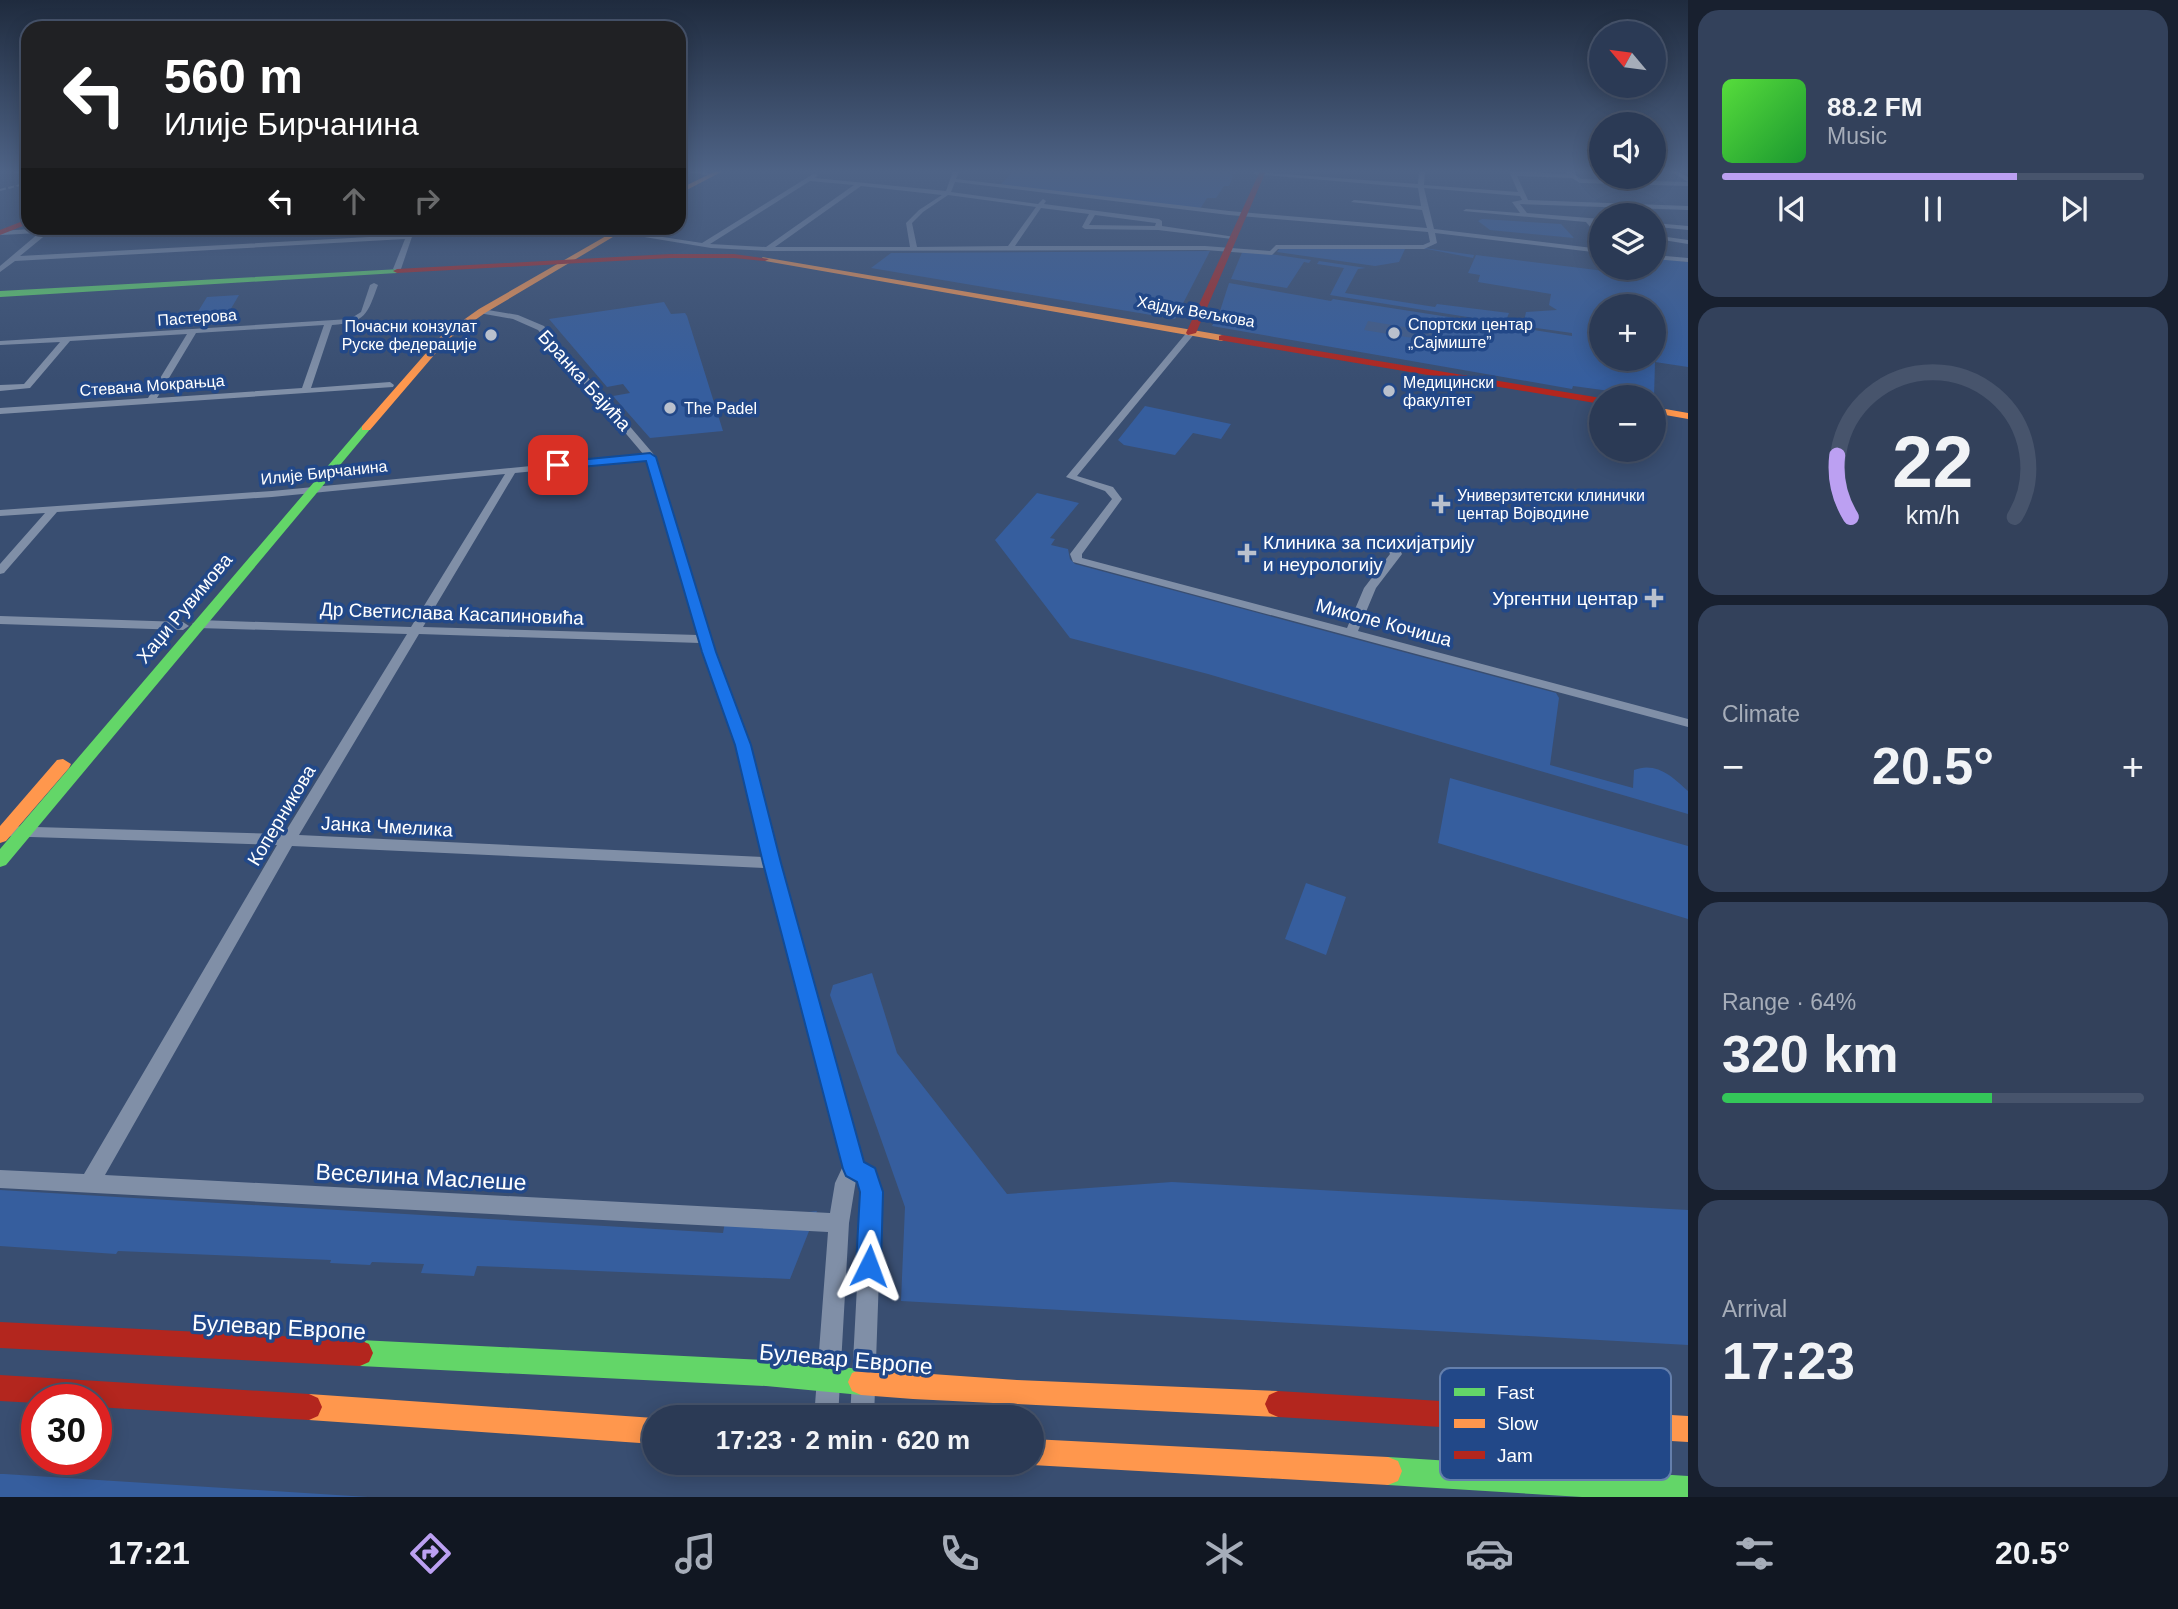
<!DOCTYPE html>
<html lang="en">
<head>
<meta charset="utf-8">
<style>
	:root { --surface:#2b3a55; --page:#33415b; --text:#f1f3f6; --muted:#a6adb9; --line:#47546c; --accent:#bca0f2 }
	body { margin:0; font-family:Helvetica,sans-serif; background:var(--page); color:var(--text); height:100vh; display:flex; flex-direction:column; font-size:26px; white-space:nowrap }
	* { box-sizing:border-box; margin:0 }
	p { font-size:23px; color:var(--muted) }
	.icon { flex:none; width:38px; height:38px; fill:none; stroke:currentColor; stroke-width:2; stroke-linecap:round; stroke-linejoin:round }
	.map { position:relative; flex:1; overflow:hidden }
	.details { display:flex; flex-direction:column; gap:10px; padding:10px; background:#18202f; width:490px }
	.details>* { flex:none }
	.hud { position:absolute; left:21px; top:21px; width:665px; height:214px; border-radius:21px; box-shadow:0 4px 18px #0003,0 0 0 2px var(--line); background:#202124; color:#fff; overflow:hidden }
	.needle { width:46px; rotate:299deg }
	.fabs { position:absolute; left:1589px; top:21px; display:grid; gap:14px }
	.fabs a { display:grid; place-items:center; width:77px; height:77px; border-radius:50%; background:var(--surface); box-shadow:0 4px 18px #0003,0 0 0 2px var(--line); font-size:35px }
	.speed { position:absolute; left:21px; top:1384px; display:flex; gap:14px; font-size:35px; font-weight:700; text-align:center }
	.speed>* { display:grid; place-content:center; width:91px; height:91px; border-radius:50%; background:var(--surface); box-shadow:0 4px 18px #0003,0 0 0 2px var(--line); line-height:1 }
	.speed .limit { border:10px solid #d22; background:#fff; color:#111 }
	.pin { position:absolute; display:grid; place-items:center; width:60px; height:60px; color:#fff; margin:-30px; border-radius:14px; box-shadow:0 4px 10px #0006 }
	.me { position:absolute; width:77px; margin:-38px; rotate:3deg; stroke-linejoin:round; filter:drop-shadow(0 0 5px #0008) }
	.turn { display:flex; align-items:center; gap:24px; height:147px; padding:0 28px; font-size:32px }
	.turn .icon { width:91px; height:91px; stroke-width:2.5 }
	.turn b { display:block; font-size:49px; line-height:60px }
	.lanes { display:flex; align-items:center; height:66px; padding:0 28px; background:#0003; justify-content:center; gap:35px; direction:ltr }
	.lanes .off { opacity:.35 }
	.big { font-size:52px; font-weight:700; line-height:1.1 }
	.details .widget { flex:1; display:flex; flex-direction:column; justify-content:center; gap:10px; min-width:0; padding:0 24px; border-radius:21px; background:var(--page) }
	.details .dial { align-items:center; gap:0 }
	.dial svg { height:182px; overflow:visible; fill:none; stroke:var(--line); stroke-width:7; stroke-linecap:round; text-anchor:middle }
	.dial text { fill:var(--text); stroke:none }
	.song { display:flex; align-items:center; gap:21px }
	.cover { width:84px; height:84px; border-radius:10px; background:linear-gradient(135deg,hsl(110 70% 55%),hsl(130 70% 35%)) }
	.played { height:7px; border-radius:4px; background:linear-gradient(90deg,var(--accent) 70%,var(--line) 70%) }
	.keys { display:flex; justify-content:space-around; direction:ltr }
	.heat { display:flex; justify-content:space-between; align-items:center; font-size:38px; direction:ltr }
	.charge { height:10px; border-radius:5px; background:linear-gradient(90deg,#34c759 64%,var(--line) 0) }
	.trip { position:absolute; left:642px; top:1405px; width:402px; height:70px; border-radius:35px; background:var(--surface); box-shadow:0 4px 18px #0003,0 0 0 2px var(--line); font-weight:700; line-height:70px; text-align:center }
	.tab-bar { display:flex; height:112px; justify-content:space-around; align-items:center; background:#111722; color:var(--muted) }
	.tab-bar .icon { width:49px; height:49px }
	.tab-bar .on { color:var(--accent) }
	.tab-bar b { font-size:32px; color:var(--text) }
	main { display:flex; flex:1; min-height:0 }
	.map>svg:first-child { display:block }
	.green { fill:#365e9e; fill-rule:evenodd }
	.water { fill:#415c8a }
	.lines { fill:none; stroke-linecap:round; stroke-linejoin:round }
	.street { fill:#808fa7; fill-rule:evenodd }
	.fast { fill:#63d668; fill-rule:evenodd }
	.slow { fill:#ff974d; fill-rule:evenodd }
	.jam { fill:#b3261e; fill-rule:evenodd }
	.rail { stroke:#808fa4; stroke-width:2; stroke-dasharray:6 2.5; stroke-linecap:butt }
	.route { fill:#1a73e8; stroke:#114b97; stroke-width:2 }
	.poi-dot { fill:#bac1cd; stroke:#224888; stroke-width:2.5 }
	.labels { text-anchor:middle; stroke-width:7; stroke-linejoin:round; paint-order:stroke }
	.far-street-label { font-size:16px; fill:#fff; stroke:#224888 }
	.far-poi-label { font-size:16px; fill:#fff; stroke:#224888; text-anchor:start }
	.street-label { font-size:19px; fill:#fff; stroke:#224888 }
	.poi-label { font-size:19px; fill:#fff; stroke:#224888; text-anchor:start }
	.near-street-label { font-size:23px; fill:#fff; stroke:#224888 }
	.key { fill:#224888; stroke:#647fac; stroke-width:2 }
	.key-label { font-size:19px; fill:#fff }
</style>
</head>
<body>
<main>
<div class="map">
<svg width="1688" height="1497" viewBox="0 0 1688 1497">
	<rect width="100%" height="100%" fill="#394e71"/>
	<path class="green" d="M 1014,171 L 1220,171 L 1245,174 L 1231,174 L 1233,177 L 1229,186 L 1224,186 L 1216,198 L 1207,198 L 1200,209 L 999,186 Z
		M 1482,219 L 1561,224 L 1574,238 L 1490,230 L 1478,221 Z
		M 1280,248 L 1424,248 L 1474,255 L 1473,258 L 1427,249 L 1405,249 L 1399,262 L 1375,266 L 1277,252 Z
		M 1243,250 L 1311,260 L 1309,263 L 1304,262 L 1287,288 L 1231,279 Z
		M 1210,251 L 1175,319 L 871,268 L 891,253 Z
		M 1476,255 L 1629,274 L 1626,268 L 1654,268 L 1654,258 L 1688,262 L 1688,367 L 1655,362 L 1654,397 L 1573,386 L 1572,389 L 1212,326 L 1220,311 L 1229,283 L 1331,301 L 1333,299 L 1572,336 L 1572,333 L 1523,326 L 1526,312 L 1557,310 L 1549,305 L 1551,294 L 1478,282 L 1480,275 L 1468,273 ZM 1601,306 L 1654,306 L 1654,359 L 1601,359 Z
		M 1319,261 L 1366,268 L 1358,269 L 1345,293 L 1435,307 L 1437,304 L 1509,313 L 1505,323 L 1330,295 L 1344,268 L 1317,264 Z
		M 239,295 L 222,324 L 189,326 L 207,297 Z
		M 664,302 L 671,314 L 685,313 L 687,316 L 723,431 L 650,438 L 613,396 L 630,393 L 623,384 L 607,387 L 549,319 Z
		M 1145,406 L 1231,424 L 1221,439 L 1193,433 L 1175,455 L 1124,445 L 1118,440 Z
		M 1037,493 L 1079,503 L 1050,538 L 1055,539 L 1051,545 L 1068,549 L 1070,559 L 1075,564 L 1556,693 L 1559,698 L 1550,765 L 1633,788 L 1634,770 C 1656,761 1673,777 1688,791 L 1688,814 L 1208,674 L 1070,638 L 995,540 Z
		M 1450,778 L 1688,846 L 1688,919 L 1438,843 Z
		M 1306,883 L 1346,897 L 1326,955 L 1285,939 Z
		M 872,973 L 897,1053 L 1007,1194 L 1172,1182 L 1688,1210 L 1688,1345 L 901,1301 L 905,1207 L 830,995 L 833,985 Z
		M 0,1190 L 723,1233 L 725,1222 L 817,1211 L 790,1279 L 477,1266 L 474,1276 L 421,1273 L 424,1264 L 372,1262 L 370,1265 L 330,1263 L 331,1260 L 118,1251 L 116,1254 L 0,1246 Z
		M 0,1474 L 4,1474 L 368,1497 L 0,1497 Z"/>
	<path class="water" d="M 1368,321 L 1434,332 L 1431,341 L 1364,330 Z"/>
	<g class="lines">
		<path class="street" d="M 681,171 L 710,173 L 707,175 Z
			M 953,171 L 959,171 L 956,179 L 1229,211 L 1427,228 L 1422,210 L 1351,202 L 1354,200 L 1421,206 L 1418,188 L 1252,174 L 1255,172 L 1418,184 L 1419,171 L 1425,171 L 1424,185 L 1518,192 L 1509,171 L 1567,174 L 1564,171 L 1570,171 L 1581,179 L 1688,182 L 1688,186 L 1580,183 L 1572,178 L 1517,176 L 1528,200 L 1688,206 L 1688,210 L 1520,204 L 1527,213 L 1601,219 L 1601,223 L 1593,222 L 1601,234 L 1601,240 L 1586,222 L 1463,211 L 1466,209 L 1520,213 L 1512,202 L 1522,200 L 1520,196 L 1424,188 L 1434,229 L 1601,249 L 1601,253 L 1435,233 L 1437,243 L 1424,249 L 1278,249 L 1272,255 L 1205,250 L 767,251 L 711,248 L 614,232 L 617,230 L 702,243 L 813,174 L 818,175 L 815,178 L 946,191 ZM 810,181 L 854,185 L 766,247 L 710,244 ZM 955,182 L 1229,215 L 1428,232 L 1430,242 L 1423,245 L 1276,245 L 1270,251 L 1205,246 L 1015,246 L 1041,208 L 1089,214 L 1082,227 L 1085,229 L 1158,230 L 1232,239 L 1235,237 L 1162,226 L 1162,221 L 1159,219 L 1044,204 L 1046,201 L 1043,199 L 1038,204 L 951,192 ZM 861,186 L 942,195 L 919,210 L 906,223 L 910,247 L 775,247 ZM 948,195 L 1036,207 L 1008,246 L 917,247 L 912,223 L 923,212 ZM 1095,215 L 1156,223 L 1155,226 L 1089,225 Z
			M 1670,171 L 1677,171 L 1688,177 L 1688,182 Z
			M 1654,223 L 1688,226 L 1688,230 L 1658,227 L 1667,237 L 1688,240 L 1688,244 L 1663,240 L 1654,231 Z
			M 47,228 L 112,228 L 48,233 L 20,256 L 406,235 L 409,228 L 415,228 L 401,269 L 397,271 L 393,269 L 405,239 L 15,261 L 0,272 L 0,266 L 39,233 L 0,235 L 0,231 Z
			M 589,228 L 600,228 L 611,231 L 608,233 Z
			M 1654,255 L 1688,258 L 1688,262 L 1654,259 Z
			M 374,283 L 378,285 C 367,315 366,322 332,325 L 311,388 L 390,382 L 394,385 L 393,387 L 0,414 L 0,408 L 148,398 L 187,334 L 70,341 L 30,388 L 0,391 L 0,385 L 24,384 L 60,342 L 0,345 L 0,341 L 350,319 L 361,312 L 370,285 ZM 324,325 L 302,388 L 157,398 L 196,333 Z
			M 482,309 L 518,315 L 544,326 L 656,457 L 715,652 L 750,745 L 780,863 L 862,1163 L 874,1169 L 882,1192 L 874,1418 L 850,1418 L 862,1192 L 859,1182 L 856,1180 L 849,1223 L 838,1418 L 814,1418 L 828,1232 L 0,1188 L 0,1170 L 84,1174 L 277,845 L 0,836 L 0,826 L 284,834 L 407,634 L 198,628 L 192,624 L 198,620 L 411,627 L 505,474 L 272,497 L 57,512 L 4,573 L 0,574 L 0,564 L 45,513 L 0,516 L 0,510 L 272,491 L 644,455 L 538,330 L 513,319 L 479,313 L 479,309 ZM 646,460 L 698,635 L 423,627 L 515,473 ZM 419,634 L 700,643 L 736,745 L 763,857 L 299,835 ZM 292,846 L 766,868 L 843,1166 L 835,1183 L 830,1213 L 105,1175 Z
			M 1188,331 L 1195,333 L 1077,476 L 1113,487 L 1122,499 L 1082,554 L 1082,558 L 1347,628 L 1364,588 L 1390,554 L 1385,543 L 1387,541 L 1395,541 L 1402,554 L 1376,588 L 1358,631 L 1688,719 L 1688,727 L 1073,562 L 1070,554 L 1112,499 L 1105,491 L 1066,477 Z
			M 0,616 L 183,622 L 189,626 L 183,630 L 0,624 Z"/>
		<path class="fast" d="M 400,269 L 397,273 L 0,297 L 0,291 Z
			M 362,426 L 371,428 L 6,865 L 0,867 L 0,849 Z
			M 360,1340 L 766,1360 L 861,1369 L 870,1373 L 874,1382 L 870,1391 L 861,1395 L 766,1386 L 360,1366 L 351,1362 L 347,1353 L 351,1344 Z
			M 1388,1457 L 1688,1476 L 1688,1497 L 1582,1497 L 1388,1485 L 1378,1481 L 1374,1471 L 1378,1461 Z"/>
		<path class="slow" d="M 716,171 L 723,171 L 679,194 L 679,189 Z
			M 620,228 L 628,228 L 485,313 L 447,340 L 370,430 L 362,430 L 362,426 L 441,336 L 479,309 Z
			M 762,257 L 1222,335 L 1227,338 L 1222,341 L 765,261 Z
			M 1654,407 L 1688,413 L 1688,419 L 1654,413 Z
			M 63,759 L 71,764 L 69,768 L 6,841 L 0,843 L 0,826 L 57,760 Z
			M 861,1369 L 1017,1380 L 1278,1391 L 1287,1395 L 1291,1404 L 1287,1413 L 1278,1417 L 913,1399 L 861,1395 L 852,1391 L 848,1382 L 852,1373 Z
			M 309,1394 L 654,1418 L 654,1444 L 309,1420 L 300,1416 L 296,1407 L 300,1398 Z
			M 1553,1408 L 1688,1416 L 1688,1442 L 1553,1434 L 1544,1430 L 1540,1421 L 1544,1412 Z
			M 1032,1439 L 1388,1457 L 1398,1461 L 1402,1471 L 1398,1481 L 1388,1485 L 1032,1465 L 1026,1463 L 1032,1463 Z"/>
		<path class="jam" d="M 1260,171 L 1266,171 L 1196,333 L 1188,335 L 1186,333 Z
			M 28,219 L 28,224 L 0,235 L 0,230 Z
			M 670,254 L 734,254 L 769,259 L 765,261 L 734,258 L 670,258 L 397,273 L 393,271 L 397,269 Z
			M 1222,335 L 1601,398 L 1601,404 L 1219,340 L 1219,336 Z
			M 0,1322 L 360,1340 L 369,1344 L 373,1353 L 369,1362 L 360,1366 L 0,1348 Z
			M 0,1375 L 309,1394 L 318,1398 L 322,1407 L 318,1416 L 309,1420 L 96,1407 L 96,1400 L 37,1400 L 37,1403 L 0,1401 Z
			M 1278,1391 L 1553,1408 L 1562,1412 L 1566,1421 L 1562,1430 L 1553,1434 L 1278,1417 L 1269,1413 L 1265,1404 L 1269,1395 Z"/>
		<path class="rail" d="M 15,173 L 28,171
			M 0,190 L 28,183"/>
	</g>
	<linearGradient id="sky" x2="0" y2="1"><stop stop-color="#1f2b3e"/><stop offset="0.45" stop-color="#4e6386"/><stop offset="1" stop-color="#4e6386" stop-opacity="0"/></linearGradient>
	<rect width="1688" height="380" fill="url(#sky)"/>
	<path class="route" d="M 650,453 L 656,457 L 716,652 L 751,745 L 781,863 L 864,1162 L 875,1168 L 883,1192 L 881,1266 L 877,1275 L 869,1278 L 860,1275 L 856,1266 L 860,1192 L 857,1182 L 846,1176 L 843,1169 L 763,863 L 735,745 L 702,652 L 646,461 L 558,469 L 553,465 L 558,462 Z"/>
	<g class="poi-dot">
		<circle cx="1394" cy="333" r="7"/>
		<circle cx="491" cy="335" r="7"/>
		<circle cx="1389" cy="391" r="7"/>
		<circle cx="670" cy="408" r="7"/>
		<path d="M1437.5 493.5h7v7h7v7h-7v7h-7v-7h-7v-7h7z"/>
		<path d="M1243.5 542.5h7v7h7v7h-7v7h-7v-7h-7v-7h7z"/>
		<path d="M1650.5 587.5h7v7h7v7h-7v7h-7v-7h-7v-7h7z"/>
	</g>
	<g class="labels">
		<g class="far-street-label">
			<text transform="translate(1196 311) rotate(10)" y="6">Хајдук Вељкова</text>
			<text transform="translate(197 317) rotate(-4)" y="6">Пастерова</text>
			<text transform="translate(152 385) rotate(-4)" y="6">Стевана Мокрањца</text>
			<text transform="translate(324 472) rotate(-6)" y="6">Илије Бирчанина</text>
		</g>
		<g class="far-poi-label">
			<text x="1408" y="330">Спортски центар<tspan x="1408" dy="18">„Сајмиште”</tspan></text>
			<text x="477" y="332" text-anchor="end">Почасни конзулат<tspan x="477" dy="18">Руске федерације</tspan></text>
			<text x="1403" y="388">Медицински<tspan x="1403" dy="18">факултет</tspan></text>
			<text x="684" y="414">The Padel</text>
			<text x="1457" y="501">Универзитетски клинички<tspan x="1457" dy="18">центар Војводине</tspan></text>
		</g>
		<g class="street-label">
			<text transform="translate(585 380) rotate(48)" y="7">Бранка Бајића</text>
			<text transform="translate(184 608) rotate(-50)" y="7">Хаџи Рувимова</text>
			<text transform="translate(452 613) rotate(2)" y="7">Др Светислава Касапиновића</text>
			<text transform="translate(1384 622) rotate(15)" y="7">Миколе Кочиша</text>
			<text transform="translate(281 815) rotate(-59)" y="7">Коперникова</text>
			<text transform="translate(387 826) rotate(3)" y="7">Јанка Чмелика</text>
		</g>
		<g class="poi-label">
			<text x="1263" y="549">Клиника за психијатрију<tspan x="1263" dy="22">и неурологију</tspan></text>
			<text x="1638" y="605" text-anchor="end">Ургентни центар</text>
		</g>
		<g class="near-street-label">
			<text transform="translate(421 1177) rotate(3)" y="8">Веселина Маслеше</text>
			<text transform="translate(279 1327) rotate(3)" y="8">Булевар Европе</text>
			<text transform="translate(846 1359) rotate(5)" y="8">Булевар Европе</text>
		</g>
	</g>
	<rect x="1440" y="1368" width="231" height="112" rx="10" class="key"/>
	<rect x="1454" y="1388" width="31" height="8" fill="#63d668"/>
	<rect x="1454" y="1419" width="31" height="9" fill="#ff974d"/>
	<rect x="1454" y="1451" width="31" height="8" fill="#b3261e"/>
	<g class="key-label">
		<text x="1497" y="1399">Fast</text>
		<text x="1497" y="1430">Slow</text>
		<text x="1497" y="1462">Jam</text>
	</g>
</svg>
<div class="fabs">
<a><svg class="needle" viewBox="-14 -14 28 28"><path d="M0-13l5 13h-10z" fill="#e53935"/><path d="M0 13l5-13h-10z" fill="#a6adb9"/></svg></a>
<a><svg class="icon" aria-label="sound" viewBox="0 0 24 24"><path d="M4 9h4l5-4v14l-5-4H4zM17 9q2 3 0 6"/></svg></a>
<a><svg class="icon" aria-label="layers" viewBox="0 0 24 24"><path d="M12 4l9 5-9 5-9-5zM3 14l9 5 9-5"/></svg></a>
<a>+</a>
<a>−</a>
</div>
<div class="speed"><div class="limit">30</div></div>
<div class="pin" style="left:558px;top:465px;background:#d93025"><svg class="icon" aria-label="arrive" viewBox="0 0 24 24"><path d="M6 21V4h12l-3 4 3 4H6"/></svg></div>
<svg class="me" style="left:869px;top:1266px" viewBox="-20 -20 40 40"><path d="M0-17L14 15 0 8-14 15z" fill="#1a73e8" stroke="#fff" stroke-width="4"/></svg>
<div class="trip">17:23 · 2 min · 620 m</div>
<div class="hud">
<div class="turn"><svg class="icon" aria-label="left" viewBox="0 0 24 24"><path d="M17 20v-9H6M10 6l-5 5 5 5"/></svg><div><b>560 m</b>Илије Бирчанина</div></div>
<div class="lanes"><svg class="icon" aria-label="left" viewBox="0 0 24 24"><path d="M17 20v-9H6M10 6l-5 5 5 5"/></svg><svg class="icon off" aria-label="ahead" viewBox="0 0 24 24"><path d="M12 20V5M6 11l6-6 6 6"/></svg><svg class="icon off" aria-label="right" viewBox="0 0 24 24"><path d="M7 20v-9h11M14 6l5 5-5 5"/></svg></div>
</div>
</div>
<section class="details">
<div class="widget">
<div class="song"><i class="cover"></i><div><b>88.2 FM</b><p>Music</p></div></div>
<div class="played"></div>
<div class="keys"><svg class="icon" aria-label="previous" viewBox="0 0 24 24"><path d="M18 5L8 12l10 7zM5 5v14"/></svg><svg class="icon" aria-label="pause" viewBox="0 0 24 24"><path d="M8 5v14M16 5v14"/></svg><svg class="icon" aria-label="next" viewBox="0 0 24 24"><path d="M6 5l10 7-10 7zM19 5v14"/></svg></div>
</div>
<div class="widget dial"><svg viewBox="0 0 100 80">
<path d="M14 69A42 42 0 1 1 86 69"/>
<path d="M14 69A42 42 0 0 1 8 42" stroke="#bca0f2"/>
<text x="50" y="56" font-size="32" font-weight="700">22</text>
<text x="50" y="72" font-size="11">km/h</text>
</svg></div>
<div class="widget"><p>Climate</p>
<div class="heat"><a>−</a><b class="big">20.5°</b><a>+</a></div>
</div>
<div class="widget"><p>Range · 64%</p><b class="big">320 km</b><div class="charge"></div></div>
<div class="widget"><p>Arrival</p><b class="big">17:23</b></div>
</section>
</main>
<nav class="tab-bar">
<b>17:21</b>
<svg class="icon on" aria-label="directions" viewBox="0 0 24 24"><path d="M12 3l9 9-9 9-9-9zM9 14v-3h6M13 9l2 2-2 2"/></svg>
<svg class="icon" aria-label="music" viewBox="0 0 24 24"><path d="M9 18V5l10-2v13"/><circle cx="6" cy="18" r="3"/><circle cx="16" cy="16" r="3"/></svg>
<svg class="icon" aria-label="phone" viewBox="0 0 24 24"><path d="M5 4h4l2 5-3 2q2 4 5 5l2-3 5 2v4C11 20 4 13 5 4z"/></svg>
<svg class="icon" aria-label="climate" viewBox="0 0 24 24"><path d="M12 3v18M4 7l16 10M4 17L20 7"/></svg>
<svg class="icon" aria-label="car" viewBox="0 0 24 24"><path d="M5 17H2v-5l4-1 3-4h7l3 4 3 1v5h-3M9 17h6M6 11h13"/><circle cx="7" cy="17" r="2"/><circle cx="17" cy="17" r="2"/></svg>
<svg class="icon" aria-label="filters" viewBox="0 0 24 24"><path d="M4 7h16M4 17h16"/><circle cx="9" cy="7" r="2"/><circle cx="15" cy="17" r="2"/></svg>
<b>20.5°</b>
</nav>
</body>
</html>
